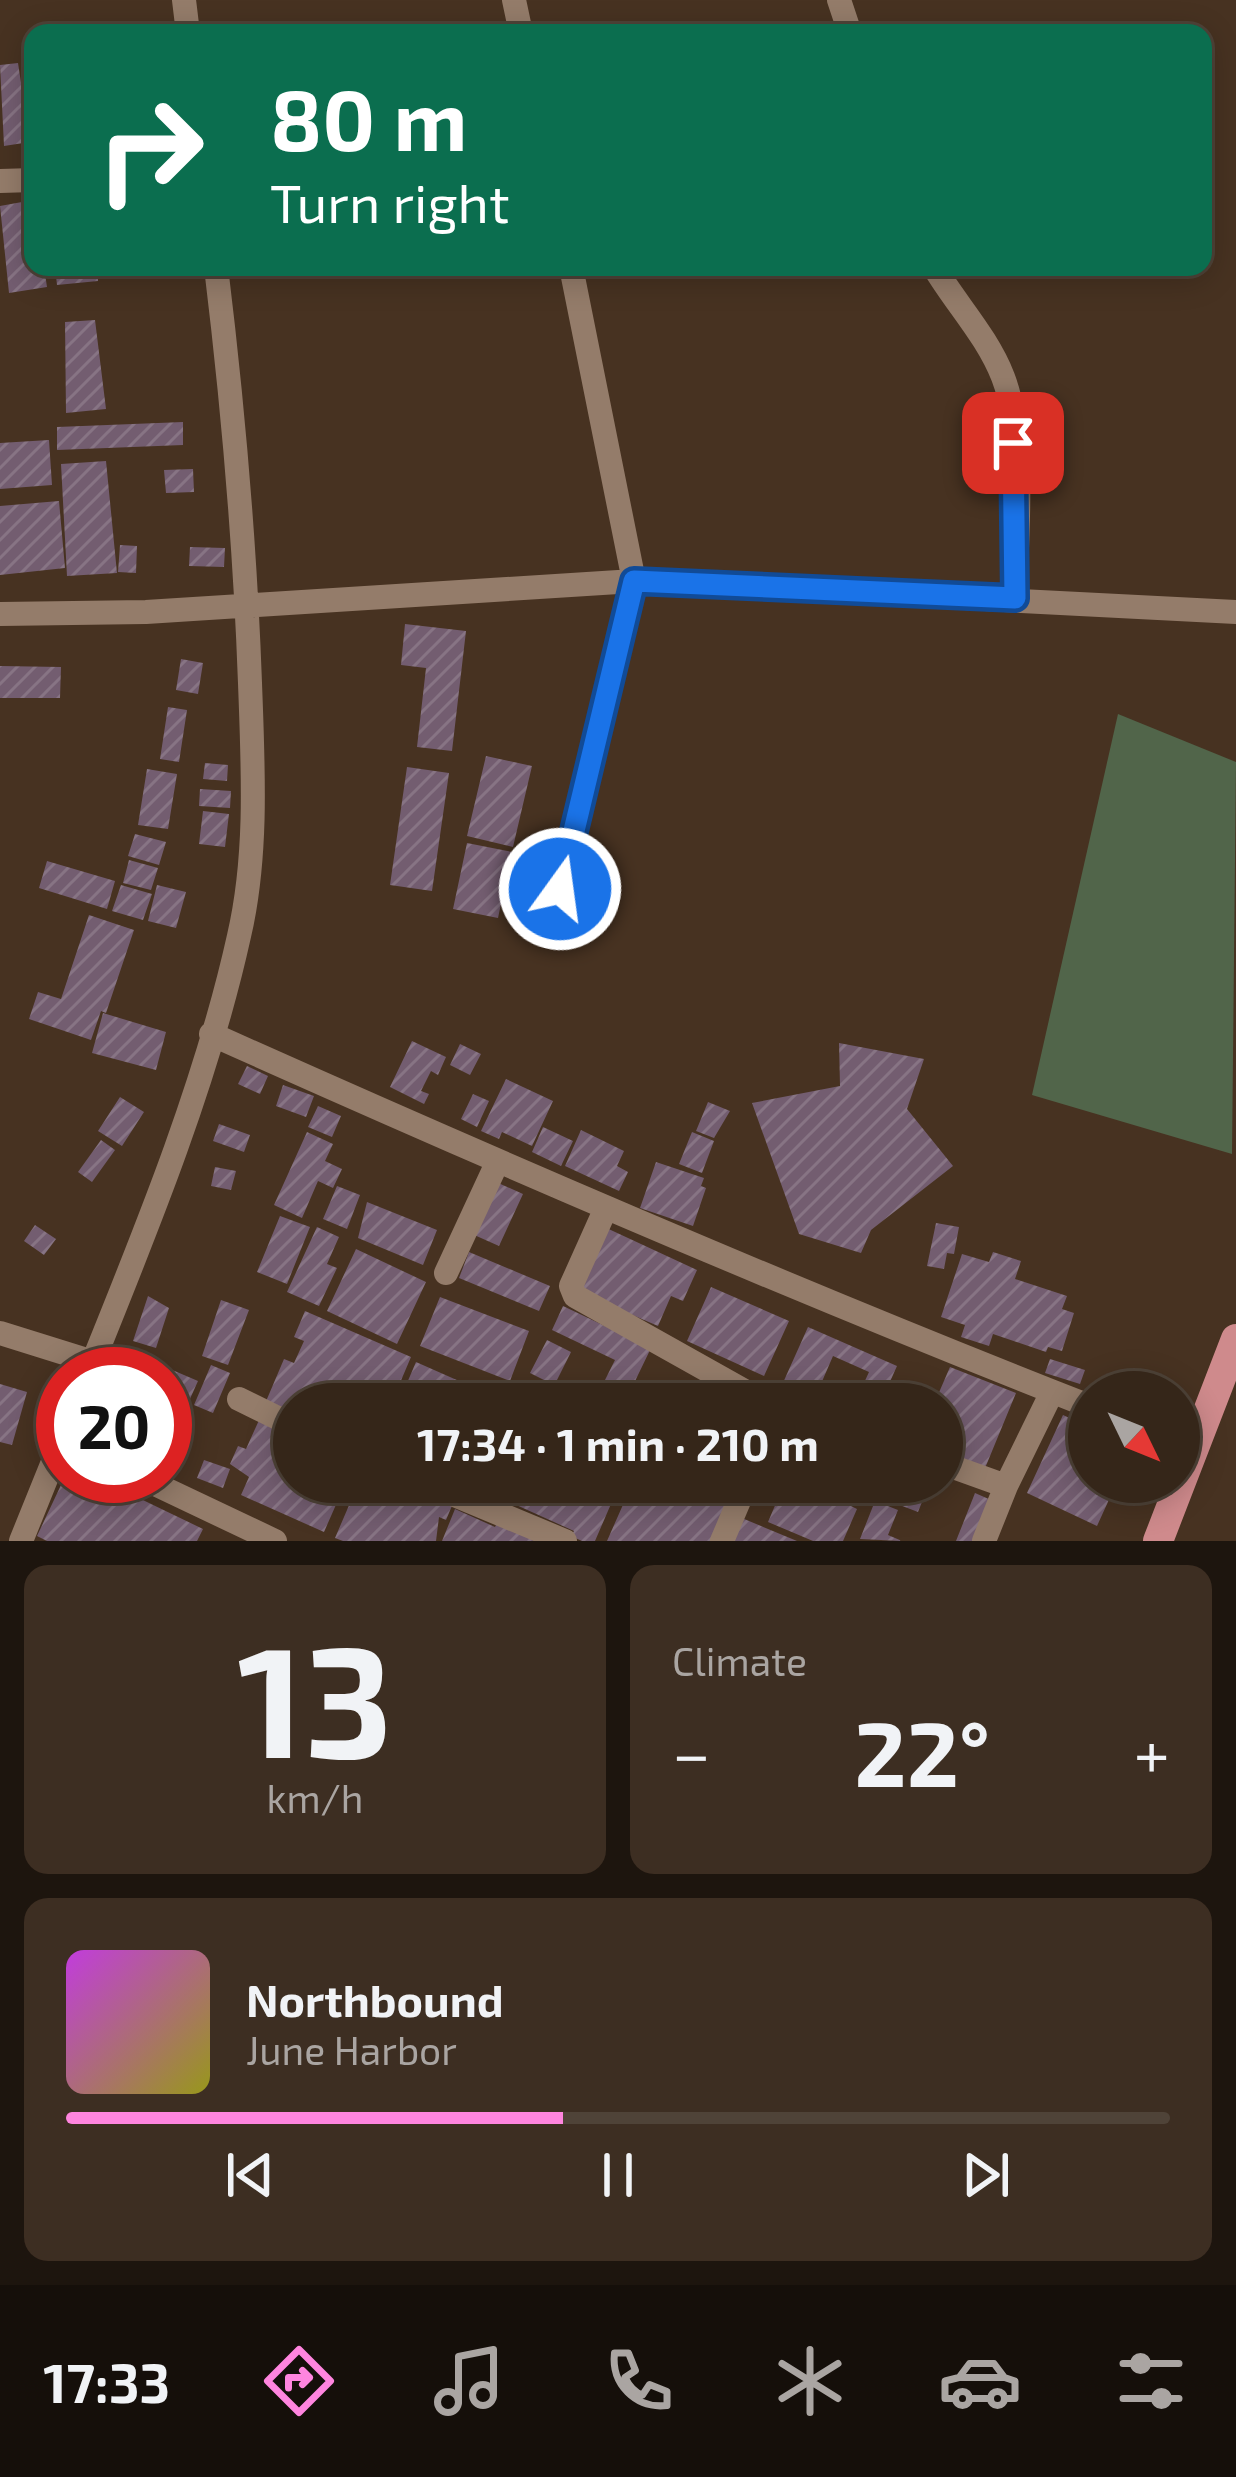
<!DOCTYPE html>
<html lang="en">
<head>
<meta charset="utf-8">
<style>
	:root { --surface:#352619; --page:#3d2e22; --text:#f1f3f6; --muted:#aaa5a2; --line:#4f4338; --accent:#ff85df }
	body { margin:0; font-family:"Exo 2",sans-serif; background:var(--page); color:var(--text); height:100vh; display:flex; flex-direction:column; font-size:45px; white-space:nowrap }
	* { box-sizing:border-box; margin:0 }
	p { font-size:39px; color:var(--muted) }
	.icon { flex:none; width:66px; height:66px; fill:none; stroke:currentColor; stroke-width:2; stroke-linecap:round; stroke-linejoin:round }
	.map { position:relative; height:1541px; overflow:hidden }
	.sheet { display:flex; flex-direction:column; gap:24px; padding:24px; background:#1d150e; flex:1 }
	.sheet>* { flex:none }
	.guide { position:absolute; left:24px; top:24px; width:1188px; height:252px; border-radius:24px; box-shadow:0 6px 30px #0003,0 0 0 3px var(--line); background:#0b6e4f; color:#fff; overflow:hidden }
	.needle { width:78px; rotate:133deg }
	.tools { position:absolute; left:1068px; top:1371px; display:grid; gap:24px }
	.tools a { display:grid; place-items:center; width:132px; height:132px; border-radius:50%; background:var(--surface); box-shadow:0 6px 30px #0003,0 0 0 3px var(--line); font-size:60px }
	.speed { position:absolute; left:36px; top:1347px; display:flex; gap:24px; font-size:60px; font-weight:700; text-align:center }
	.speed>* { display:grid; place-content:center; width:156px; height:156px; border-radius:50%; background:var(--surface); box-shadow:0 6px 30px #0003,0 0 0 3px var(--line); line-height:1 }
	.speed .limit { border:18px solid #d22; background:#fff; color:#111 }
	.pin { position:absolute; display:grid; place-items:center; width:102px; height:102px; color:#fff; margin:-51px; border-radius:24px; box-shadow:0 6px 18px #0006 }
	.me { position:absolute; width:132px; margin:-66px; rotate:14deg; stroke-linejoin:round; filter:drop-shadow(0 0 9px #0008) }
	.turn { display:flex; align-items:center; gap:42px; height:252px; padding:0 48px; font-size:54px }
	.turn .icon { width:156px; height:156px; stroke-width:2.5 }
	.turn b { display:block; font-size:84px; line-height:102px }
	.big { font-size:90px; font-weight:700; line-height:1.1 }
	.sheet .card { flex:1; display:flex; flex-direction:column; justify-content:center; gap:18px; min-width:0; padding:0 42px; border-radius:24px; background:var(--page) }
	.sheet .dial { align-items:center; gap:0 }
	.dial b { font-size:156px; line-height:1 }
	.song { display:flex; align-items:center; gap:36px }
	.cover { width:144px; height:144px; border-radius:18px; background:linear-gradient(135deg,hsl(290 70% 55%),hsl(60 70% 35%)) }
	.played { height:12px; border-radius:6px; background:linear-gradient(90deg,var(--accent) 45%,var(--line) 45%) }
	.keys { display:flex; justify-content:space-around; direction:ltr }
	.heat { display:flex; justify-content:space-between; align-items:center; font-size:66px; direction:ltr }
	.sheet .tiles { flex:1; display:grid; gap:24px; grid-template-columns:1fr 1fr }
	.card:last-child { grid-column:span 2 }
	.trip { position:absolute; left:273px; top:1383px; width:690px; height:120px; border-radius:60px; background:var(--surface); box-shadow:0 6px 30px #0003,0 0 0 3px var(--line); font-weight:700; line-height:120px; text-align:center }
	.dock { display:flex; height:192px; justify-content:space-around; align-items:center; background:#150f0a; color:var(--muted) }
	.dock .icon { width:84px; height:84px }
	.dock .on { color:var(--accent) }
	.dock b { font-size:54px; color:var(--text) }
	.map>svg:first-child { display:block }
	.pitch { fill:#51654a }
	.building { fill:url(#building-hatch) }
	.lines { fill:none; stroke-linecap:round; stroke-linejoin:round }
	.lane { stroke:#947c6a; stroke-width:12 }
	.street { stroke:#947c6a; stroke-width:24 }
	.primary { stroke:#cf8a8c; stroke-width:30 }
	.route-casing { stroke:#114b97; stroke-width:30 }
	.route { stroke:#1a73e8; stroke-width:21 }
</style>
</head>
<body>
<div class="map">
<svg width="1236" height="1541" viewBox="0 0 1236 1541">
	<defs>
		<pattern id="building-hatch" width="6" height="6" patternUnits="userSpaceOnUse" patternTransform="scale(3)"><rect width="6" height="6" fill="#735d70"/><path d="M-1 1l2-2M0 6l6-6M5 7l2-2" fill="none" stroke="#877484"/></pattern>
	</defs>
	<rect width="100%" height="100%" fill="#473221"/>
	<path class="pitch" d="M 1118,714 L 1236,762 L 1232,1154 L 1032,1095 Z"/>
	<path class="building" d="M 18,63 L 30,142 L 4,146 L 0,65 Z
		M 33,200 L 33,267 L 44,267 L 47,287 L 9,293 L 0,206 Z
		M 55,267 L 97,267 L 98,281 L 57,285 Z
		M 95,320 L 106,409 L 66,413 L 65,322 Z
		M 183,422 L 183,445 L 57,450 L 57,427 Z
		M 49,440 L 52,485 L 0,489 L 0,443 Z
		M 106,461 L 117,573 L 67,576 L 61,464 Z
		M 193,469 L 194,492 L 166,493 L 164,470 Z
		M 59,501 L 65,568 L 0,575 L 0,506 Z
		M 120,545 L 137,546 L 136,573 L 118,572 Z
		M 190,547 L 225,548 L 224,567 L 189,566 Z
		M 405,624 L 466,631 L 452,751 L 417,747 L 426,668 L 401,665 Z
		M 181,659 L 203,663 L 198,694 L 176,690 Z
		M 0,666 L 61,667 L 60,698 L 0,698 Z
		M 168,707 L 187,710 L 179,762 L 160,759 Z
		M 486,756 L 532,766 L 513,847 L 467,836 Z
		M 205,763 L 228,765 L 227,781 L 203,779 Z
		M 407,767 L 449,773 L 432,891 L 390,885 Z
		M 147,769 L 177,774 L 168,829 L 138,825 Z
		M 200,789 L 231,791 L 230,808 L 199,806 Z
		M 203,811 L 229,814 L 225,847 L 199,844 Z
		M 135,834 L 166,842 L 159,865 L 128,856 Z
		M 467,843 L 512,852 L 498,918 L 453,909 Z
		M 129,860 L 158,868 L 151,890 L 123,883 Z
		M 47,861 L 115,881 L 107,909 L 39,888 Z
		M 121,885 L 152,894 L 143,920 L 112,911 Z
		M 157,885 L 186,892 L 176,928 L 148,921 Z
		M 89,915 L 134,930 L 106,1013 L 101,1011 L 91,1040 L 29,1019 L 38,992 L 61,999 Z
		M 103,1013 L 166,1032 L 156,1070 L 92,1053 Z
		M 412,1041 L 446,1057 L 438,1075 L 431,1071 L 421,1091 L 429,1094 L 424,1104 L 390,1087 Z
		M 839,1043 L 924,1059 L 907,1109 L 953,1166 L 871,1230 L 861,1253 L 799,1234 L 752,1103 L 840,1086 Z
		M 460,1044 L 481,1054 L 470,1075 L 450,1065 Z
		M 247,1066 L 268,1076 L 260,1094 L 238,1084 Z
		M 506,1079 L 553,1101 L 532,1146 L 502,1132 L 499,1139 L 481,1131 Z
		M 283,1085 L 314,1096 L 306,1117 L 276,1106 Z
		M 473,1094 L 489,1101 L 477,1127 L 461,1119 Z
		M 120,1097 L 144,1112 L 122,1146 L 98,1131 Z
		M 708,1102 L 730,1111 L 714,1138 L 696,1131 Z
		M 318,1106 L 341,1116 L 332,1137 L 308,1127 Z
		M 219,1124 L 250,1135 L 244,1152 L 213,1141 Z
		M 543,1127 L 573,1141 L 561,1166 L 532,1152 Z
		M 581,1130 L 624,1151 L 617,1166 L 628,1172 L 619,1191 L 565,1166 Z
		M 307,1132 L 333,1144 L 325,1161 L 342,1169 L 333,1188 L 318,1181 L 302,1218 L 274,1205 Z
		M 692,1132 L 714,1141 L 702,1173 L 679,1164 Z
		M 101,1140 L 115,1150 L 92,1182 L 78,1172 Z
		M 656,1162 L 704,1178 L 701,1186 L 706,1188 L 693,1226 L 640,1208 Z
		M 215,1167 L 236,1171 L 231,1190 L 211,1186 Z
		M 496,1182 L 523,1194 L 499,1246 L 472,1234 Z
		M 337,1186 L 360,1195 L 347,1229 L 323,1219 Z
		M 367,1202 L 437,1230 L 423,1265 L 358,1238 Z
		M 280,1216 L 310,1227 L 287,1284 L 257,1272 Z
		M 936,1223 L 959,1227 L 954,1254 L 947,1253 L 944,1269 L 927,1266 Z
		M 35,1225 L 56,1239 L 44,1255 L 24,1241 Z
		M 600,1225 L 697,1270 L 683,1301 L 671,1296 L 658,1326 L 572,1289 Z
		M 317,1227 L 339,1237 L 327,1264 L 337,1268 L 319,1306 L 287,1292 Z
		M 356,1249 L 426,1282 L 397,1344 L 327,1311 Z
		M 469,1252 L 550,1286 L 539,1311 L 459,1278 Z
		M 993,1252 L 1021,1261 L 1015,1279 L 1067,1296 L 1062,1309 L 1074,1313 L 1062,1351 L 1048,1347 L 1046,1352 L 993,1334 L 989,1346 L 961,1337 L 965,1325 L 941,1317 L 962,1254 L 989,1262 Z
		M 711,1287 L 789,1321 L 764,1376 L 687,1341 Z
		M 148,1296 L 169,1308 L 156,1348 L 133,1341 Z
		M 440,1297 L 529,1331 L 510,1381 L 420,1346 Z
		M 221,1300 L 249,1310 L 228,1365 L 202,1356 Z
		M 563,1306 L 651,1348 L 624,1404 L 593,1404 L 615,1360 L 552,1330 Z
		M 305,1311 L 411,1357 L 391,1404 L 294,1404 L 294,1418 L 264,1406 L 284,1359 L 294,1363 L 304,1341 L 294,1337 Z
		M 808,1327 L 897,1366 L 880,1404 L 821,1403 L 830,1384 L 858,1396 L 869,1372 L 833,1356 L 814,1400 L 782,1385 Z
		M 547,1340 L 571,1352 L 554,1386 L 591,1404 L 534,1404 L 546,1381 L 530,1373 Z
		M 128,1351 L 198,1381 L 185,1410 L 165,1402 L 165,1374 L 118,1374 Z
		M 1050,1359 L 1085,1370 L 1080,1384 L 1045,1373 Z
		M 416,1362 L 493,1396 L 489,1404 L 398,1404 Z
		M 211,1365 L 230,1373 L 213,1413 L 194,1405 Z
		M 950,1367 L 1016,1393 L 983,1473 L 942,1456 L 942,1404 L 934,1404 Z
		M 0,1384 L 27,1392 L 12,1445 L 0,1442 Z
		M 658,1388 L 675,1395 L 679,1388 L 701,1398 L 698,1404 L 651,1404 Z
		M 1063,1415 L 1089,1427 L 1089,1482 L 1117,1482 L 1097,1526 L 1027,1493 Z
		M 260,1418 L 294,1429 L 294,1458 L 285,1478 L 314,1491 L 318,1482 L 346,1482 L 324,1532 L 241,1495 L 249,1477 L 230,1464 L 238,1446 L 246,1449 Z
		M 204,1460 L 230,1469 L 223,1488 L 197,1478 Z
		M 73,1476 L 93,1476 L 203,1529 L 197,1541 L 47,1541 L 37,1536 L 61,1485 L 67,1488 Z
		M 359,1482 L 420,1482 L 454,1501 L 446,1520 L 439,1517 L 436,1541 L 343,1541 L 335,1538 Z
		M 465,1482 L 615,1482 L 609,1495 L 614,1497 L 595,1541 L 582,1541 L 571,1536 L 574,1531 Z
		M 633,1482 L 675,1482 L 729,1505 L 717,1541 L 607,1541 Z
		M 785,1482 L 865,1482 L 859,1495 L 850,1491 L 845,1503 L 857,1509 L 843,1541 L 813,1541 L 768,1522 Z
		M 882,1482 L 930,1482 L 918,1512 L 876,1496 Z
		M 975,1493 L 991,1500 L 975,1541 L 956,1541 Z
		M 875,1501 L 898,1510 L 888,1535 L 902,1541 L 860,1539 Z
		M 455,1509 L 495,1527 L 498,1521 L 543,1541 L 442,1541 Z
		M 737,1516 L 797,1541 L 727,1541 Z"/>
	<g class="lines">
		<path class="lane" d="M 560,889 L 634,581"/>
		<path class="street" d="M 184,0 L 188,33
			M 514,0 L 521,33
			M 839,0 L 850,33
			M 0,181 L 33,180
			M 571,267 L 634,581
			M 934,267 C 956,304 987,336 1003,377 C 1026,437 1017,534 1015,598
			M 0,614 L 146,612 L 634,581 L 1236,612
			M 211,1034 C 501,1164 793,1290 1089,1406
			M 606,1208 L 571,1286 L 575,1296 L 748,1393 L 778,1404
			M 446,1273 L 497,1163
			M 0,1333 L 93,1362
			M 88,1374 C 145,1233 206,1085 239,936 C 258,855 253,766 250,683 C 245,544 233,406 216,267
			M 239,1399 L 294,1426
			M 942,1463 L 1006,1486 L 1052,1392
			M 138,1476 L 275,1541
			M 423,1482 L 565,1541
			M 21,1541 L 63,1437
			M 722,1541 L 747,1482
			M 984,1541 L 1006,1486"/>
		<path class="primary" d="M 1158,1541 L 1236,1339"/>
	</g>
	<g class="lines">
		<g class="route-casing">
			<path id="route" d="M 560,889 L 634,581 L 1015,598 L 1013,443"/>
		</g>
		<use href="#route" class="route"/>
	</g>
</svg>
<div class="tools">
<a><svg class="needle" viewBox="-14 -14 28 28"><path d="M0-13l5 13h-10z" fill="#e53935"/><path d="M0 13l5-13h-10z" fill="#aaa5a2"/></svg></a>
</div>
<div class="speed"><div class="limit">20</div></div>
<div class="pin" style="left:1013px;top:443px;background:#d93025"><svg class="icon" aria-label="arrive" viewBox="0 0 24 24"><path d="M6 21V4h12l-3 4 3 4H6"/></svg></div>
<svg class="me" style="left:560px;top:889px" viewBox="-20 -20 40 40"><circle r="17" fill="#1a73e8" stroke="#fff" stroke-width="3"/><path d="M0-11L8 9 0 5-8 9z" fill="#fff"/></svg>
<div class="trip">17:34 · 1 min · 210 m</div>
<div class="guide">
<div class="turn"><svg class="icon" aria-label="right" viewBox="0 0 24 24"><path d="M7 20v-9h11M14 6l5 5-5 5"/></svg><div><b>80 m</b>Turn right</div></div>
</div>
</div>
<section class="sheet">
<div class="tiles">
<div class="card dial"><b>13</b><p>km/h</p></div>
<div class="card"><p>Climate</p>
<div class="heat"><a>−</a><b class="big">22°</b><a>+</a></div>
</div>
<div class="card">
<div class="song"><i class="cover"></i><div><b>Northbound</b><p>June Harbor</p></div></div>
<div class="played"></div>
<div class="keys"><svg class="icon" aria-label="previous" viewBox="0 0 24 24"><path d="M18 5L8 12l10 7zM5 5v14"/></svg><svg class="icon" aria-label="pause" viewBox="0 0 24 24"><path d="M8 5v14M16 5v14"/></svg><svg class="icon" aria-label="next" viewBox="0 0 24 24"><path d="M6 5l10 7-10 7zM19 5v14"/></svg></div>
</div>
</div>
</section>
<nav class="dock">
<b>17:33</b>
<svg class="icon on" aria-label="directions" viewBox="0 0 24 24"><path d="M12 3l9 9-9 9-9-9zM9 14v-3h6M13 9l2 2-2 2"/></svg>
<svg class="icon" aria-label="music" viewBox="0 0 24 24"><path d="M9 18V5l10-2v13"/><circle cx="6" cy="18" r="3"/><circle cx="16" cy="16" r="3"/></svg>
<svg class="icon" aria-label="phone" viewBox="0 0 24 24"><path d="M5 4h4l2 5-3 2q2 4 5 5l2-3 5 2v4C11 20 4 13 5 4z"/></svg>
<svg class="icon" aria-label="climate" viewBox="0 0 24 24"><path d="M12 3v18M4 7l16 10M4 17L20 7"/></svg>
<svg class="icon" aria-label="car" viewBox="0 0 24 24"><path d="M5 17H2v-5l4-1 3-4h7l3 4 3 1v5h-3M9 17h6M6 11h13"/><circle cx="7" cy="17" r="2"/><circle cx="17" cy="17" r="2"/></svg>
<svg class="icon" aria-label="filters" viewBox="0 0 24 24"><path d="M4 7h16M4 17h16"/><circle cx="9" cy="7" r="2"/><circle cx="15" cy="17" r="2"/></svg>
</nav>
</body>
</html>
